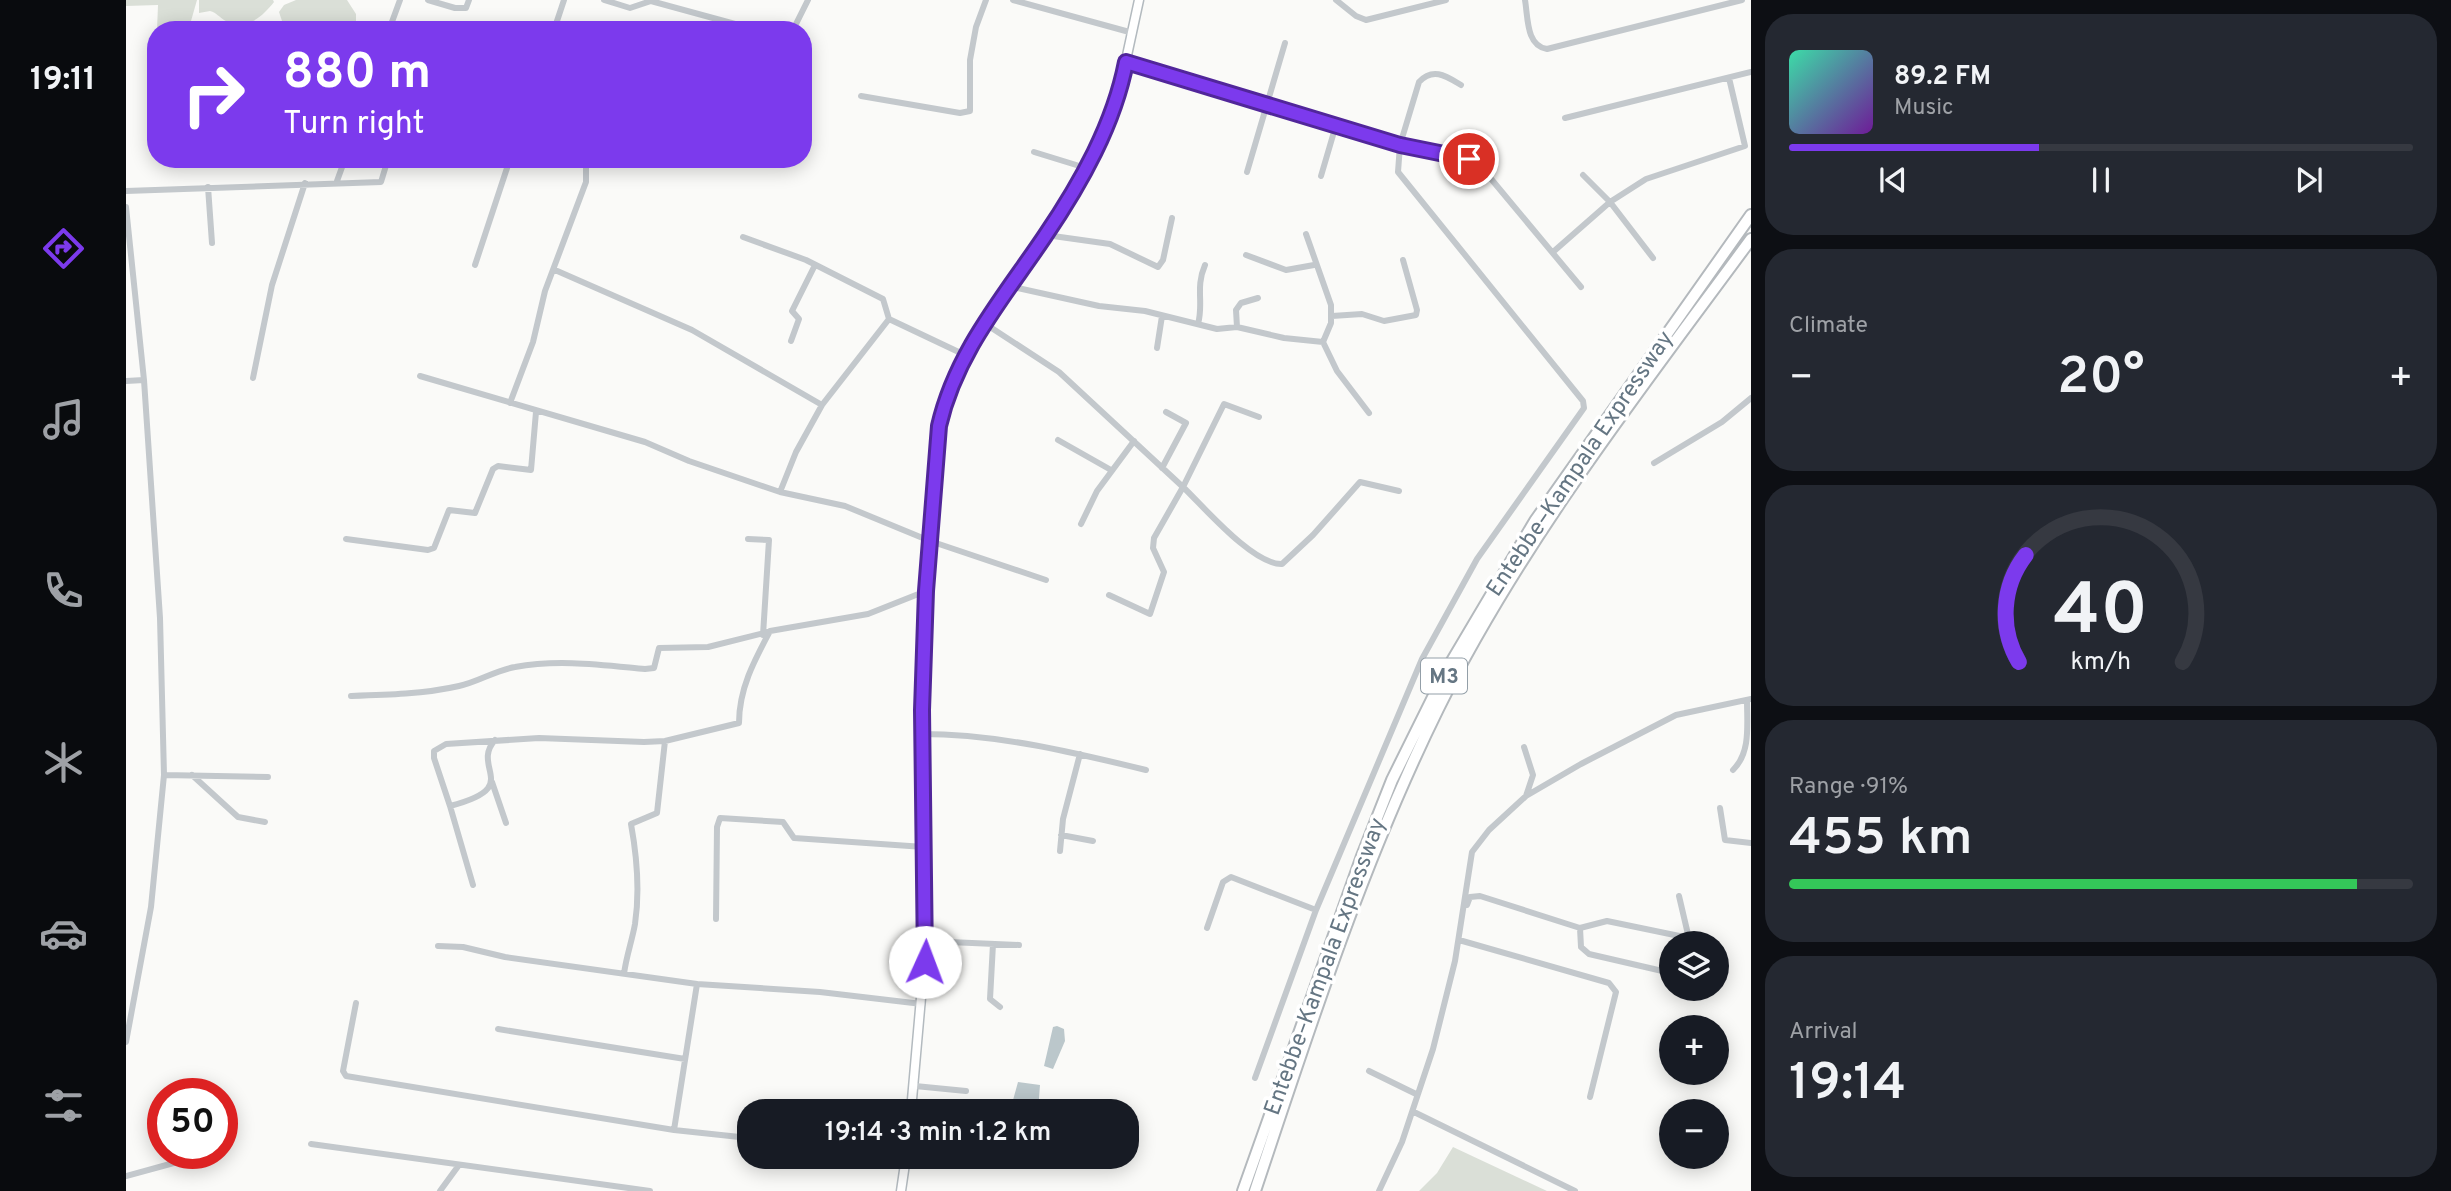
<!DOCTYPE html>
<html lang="en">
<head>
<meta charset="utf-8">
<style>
	:root { --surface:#171b24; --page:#242831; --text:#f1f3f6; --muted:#9ea1a6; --line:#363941; --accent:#7c3aed }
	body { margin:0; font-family:Overpass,sans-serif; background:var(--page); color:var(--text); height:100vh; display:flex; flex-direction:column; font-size:26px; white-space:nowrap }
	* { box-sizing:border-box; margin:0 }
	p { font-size:23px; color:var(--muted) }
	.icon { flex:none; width:38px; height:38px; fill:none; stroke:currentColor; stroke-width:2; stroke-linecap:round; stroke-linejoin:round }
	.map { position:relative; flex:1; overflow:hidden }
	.side { display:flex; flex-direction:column; gap:14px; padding:14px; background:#0d0f14; width:700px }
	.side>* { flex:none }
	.hud { position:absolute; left:21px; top:21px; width:665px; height:147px; border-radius:28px; box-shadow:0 4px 18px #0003; background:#7c3aed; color:#fff; overflow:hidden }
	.fabs { position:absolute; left:1533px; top:931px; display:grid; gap:14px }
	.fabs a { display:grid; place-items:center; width:70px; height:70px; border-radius:50%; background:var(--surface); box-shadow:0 4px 18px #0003; font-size:35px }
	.speed { position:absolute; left:21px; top:1078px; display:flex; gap:14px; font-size:35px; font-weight:700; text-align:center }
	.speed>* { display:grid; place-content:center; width:91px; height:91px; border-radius:50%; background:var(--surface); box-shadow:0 4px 18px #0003; line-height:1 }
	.speed .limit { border:10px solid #d22; background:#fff; color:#111 }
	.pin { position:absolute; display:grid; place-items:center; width:60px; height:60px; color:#fff; margin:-30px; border:4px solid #fff; border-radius:50%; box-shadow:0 2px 7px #0007 }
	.me { position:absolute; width:77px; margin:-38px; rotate:2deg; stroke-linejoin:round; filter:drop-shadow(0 0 5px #0008) }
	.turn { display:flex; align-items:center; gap:24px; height:147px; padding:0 21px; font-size:32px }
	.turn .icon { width:91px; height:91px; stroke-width:2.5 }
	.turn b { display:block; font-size:49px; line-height:60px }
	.big { font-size:52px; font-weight:600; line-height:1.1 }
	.side .tile { flex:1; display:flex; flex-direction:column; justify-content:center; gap:10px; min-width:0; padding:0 24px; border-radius:28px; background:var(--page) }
	.side .dial { align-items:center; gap:0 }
	.dial svg { height:182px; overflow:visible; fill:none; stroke:var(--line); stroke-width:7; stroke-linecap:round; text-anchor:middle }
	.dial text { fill:var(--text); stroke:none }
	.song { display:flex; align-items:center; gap:21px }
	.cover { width:84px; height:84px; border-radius:10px; background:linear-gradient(135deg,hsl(160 70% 55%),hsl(280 70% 35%)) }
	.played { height:7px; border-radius:4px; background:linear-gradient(90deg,var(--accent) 40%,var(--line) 40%) }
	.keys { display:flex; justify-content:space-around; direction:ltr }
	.heat { display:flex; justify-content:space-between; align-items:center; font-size:38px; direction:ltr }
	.charge { height:10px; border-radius:5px; background:linear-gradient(90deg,#34c759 91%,var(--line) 0) }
	.trip { position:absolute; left:611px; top:1099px; width:402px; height:70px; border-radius:28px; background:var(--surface); box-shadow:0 4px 18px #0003; font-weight:600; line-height:70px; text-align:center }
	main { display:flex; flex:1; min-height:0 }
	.dock { display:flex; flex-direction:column; width:126px; justify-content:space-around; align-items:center; background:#090b0e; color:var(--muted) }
	.dock .icon { width:49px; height:49px }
	.dock .on { color:var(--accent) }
	.dock b { font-size:32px; color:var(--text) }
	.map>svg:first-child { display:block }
	.green { fill:#dadfd7 }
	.water { fill:#bbc7cb }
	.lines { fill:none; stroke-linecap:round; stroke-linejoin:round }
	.secondary-casing { stroke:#b3babf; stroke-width:11 }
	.motorway-casing { stroke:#b4b9bd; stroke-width:14 }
	.minor { stroke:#c3c8cc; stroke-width:6 }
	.secondary { stroke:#fff; stroke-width:8 }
	.motorway { stroke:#fff; stroke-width:10 }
	.route-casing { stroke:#51269a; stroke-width:18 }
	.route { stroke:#7c3aed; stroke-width:12 }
	.labels { text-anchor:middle; stroke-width:7; stroke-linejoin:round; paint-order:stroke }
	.shield { fill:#fff; stroke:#939fa8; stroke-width:2 }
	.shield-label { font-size:21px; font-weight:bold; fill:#657683 }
	.street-label { font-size:23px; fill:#657683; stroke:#fff }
</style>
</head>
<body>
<main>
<nav class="dock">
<b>19:11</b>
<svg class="icon on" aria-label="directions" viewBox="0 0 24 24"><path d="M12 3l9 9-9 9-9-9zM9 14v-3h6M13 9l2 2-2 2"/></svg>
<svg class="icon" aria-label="music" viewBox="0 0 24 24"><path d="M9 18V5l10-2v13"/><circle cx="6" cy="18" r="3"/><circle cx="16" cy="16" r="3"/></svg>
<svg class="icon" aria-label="phone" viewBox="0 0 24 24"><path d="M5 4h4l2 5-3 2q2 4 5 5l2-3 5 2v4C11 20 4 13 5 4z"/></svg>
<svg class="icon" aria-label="climate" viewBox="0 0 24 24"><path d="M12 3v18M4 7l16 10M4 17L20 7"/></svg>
<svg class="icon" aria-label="car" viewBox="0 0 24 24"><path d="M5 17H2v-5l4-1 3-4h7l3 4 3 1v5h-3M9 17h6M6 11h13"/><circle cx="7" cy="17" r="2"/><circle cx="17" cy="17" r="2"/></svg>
<svg class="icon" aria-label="filters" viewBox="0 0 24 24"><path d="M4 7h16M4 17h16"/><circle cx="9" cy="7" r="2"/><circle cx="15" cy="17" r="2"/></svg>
</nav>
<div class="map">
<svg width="1625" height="1191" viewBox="0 0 1625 1191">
	<rect width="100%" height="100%" fill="#fafaf8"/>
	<path class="green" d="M 0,0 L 71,0 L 63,28 L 57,27 L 59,30 L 31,30 L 32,5 L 0,6 Z
		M 73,0 L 147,0 L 148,2 C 136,17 119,33 98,20 C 93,17 91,13 84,11 L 73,13 Z
		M 170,0 L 221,0 L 230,14 L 230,30 L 159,30 L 153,12 L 158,5 Z
		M 1327,1147 L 1421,1191 L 1293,1191 L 1311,1173 Z"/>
	<path class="water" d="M 931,1026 L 938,1029 L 939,1041 L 927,1069 L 918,1066 L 927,1027 Z
		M 892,1082 L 914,1085 L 912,1111 L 884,1111 Z"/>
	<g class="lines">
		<g class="secondary-casing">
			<path id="secondary" d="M 785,1111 L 800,941 L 795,734 L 800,591 L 812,426 L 827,379 L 839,355 L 960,168 L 992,97 L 1013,0
				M 775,1191 L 780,1157"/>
		</g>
		<g class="motorway-casing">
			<path id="motorway" d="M 1117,1191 L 1236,856 L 1266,780 L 1320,671 L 1409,521 L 1625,215
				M 1129,1191 C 1183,1029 1236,863 1312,709 C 1396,540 1514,390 1625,239"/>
		</g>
		<path class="minor" d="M 302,0 L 329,8 L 340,8 L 343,0
			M 478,0 L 504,8 L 525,1 L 631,30
			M 887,0 L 1007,33
			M 1210,0 L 1230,16 L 1240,20 L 1320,0
			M 1399,0 C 1402,17 1400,46 1421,49 L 1616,0
			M 263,30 L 274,0
			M 428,30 L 438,0
			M 667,30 L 682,0
			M 1000,62 L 1274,145 L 1351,162 L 1455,287
			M 735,96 L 834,113 L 844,111 L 844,60 L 850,27 L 860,0
			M 1439,118 L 1625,72
			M 908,152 L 960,168
			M 1121,172 L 1159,43
			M 1457,175 L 1484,202 L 1527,258
			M 1195,176 L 1210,125
			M 211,181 L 219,159
			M 82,187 L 86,243
			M 0,191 L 255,182 L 262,159
			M 0,207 L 18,380 L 34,618 L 38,775 L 25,907 L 0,1042
			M 1180,234 L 1205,305 L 1205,323 L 1197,342
			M 920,235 L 984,244 L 1032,267 L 1037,260 L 1046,218
			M 617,237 L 680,260 L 757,299 L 763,319
			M 1427,252 L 1484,202 L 1520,179 L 1619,146 L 1603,78
			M 1120,255 L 1160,270 L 1188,265
			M 349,265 L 384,159
			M 429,270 L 566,330 L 696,405 L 763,319
			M 883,286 L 973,306 L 1019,311 L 1091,329 L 1111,327 L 1158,338 L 1197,342 L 1211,371 L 1243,413
			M 1206,316 L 1236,314 L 1258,321 L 1290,315 L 1291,310 L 1277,260
			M 763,319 L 839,355
			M 858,323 L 933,372 L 1057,487 L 1028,538 L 1027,548 L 1038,572 L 1024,614 L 983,595
			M 1072,324 C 1078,303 1069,288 1079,265
			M 1111,327 L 1110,310 L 1115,303 L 1132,298
			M 665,341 L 673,319 L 666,311 L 689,265
			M 1031,348 L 1036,316
			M 294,376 L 519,442 L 563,461 L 654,492 L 719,506 L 804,541 L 920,580
			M 127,378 L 146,285 L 179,183
			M 0,381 L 18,380
			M 384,403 L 407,342 L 419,291 L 460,182 L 460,165 L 453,159
			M 1133,417 L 1098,404 L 1057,487 C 1077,506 1127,565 1156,564 L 1187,535 L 1234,482 L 1273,491
			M 932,440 L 985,470
			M 1528,463 L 1596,422 L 1625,398
			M 1036,468 L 1060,423 L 1040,412
			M 654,492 L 670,452 L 696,405
			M 955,524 L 971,491 L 1008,441
			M 220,539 L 302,550 L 308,548 L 323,510 L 349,513 L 367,469 L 372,466 L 405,470 L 410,412
			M 622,539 L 643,540 L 637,635
			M 225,696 C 261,695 298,694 333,686 C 352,682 370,670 389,667 C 432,659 476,665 519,669 L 528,668 L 533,648 L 582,647 L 642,632
			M 795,734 C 872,734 946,752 1020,770
			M 369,740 C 344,768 398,787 324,806 L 308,758 L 308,751 L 320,744 L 413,738 L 518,742 L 539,741 L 613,723 C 613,689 628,661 644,631 L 742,614 L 800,591
			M 1398,747 L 1407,775 L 1400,796
			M 1607,770 C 1625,752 1621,725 1621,700
			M 38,775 L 142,777
			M 66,775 L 112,817 L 139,822
			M 366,782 L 380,823
			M 324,806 L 347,885
			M 1594,808 L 1599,840 L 1625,843
			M 935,835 L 967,841
			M 934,851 L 937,819 L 954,754
			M 1553,896 L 1564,943
			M 1341,905 L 1344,897 L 1354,896 L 1454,928 L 1455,947 L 1463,954 L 1545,973
			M 590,919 L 591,827 L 594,818 L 657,822 L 668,838 L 798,847
			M 1081,928 L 1097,882 L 1105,877 L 1190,910
			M 1454,928 L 1481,921 L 1563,938
			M 1333,940 L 1483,983 L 1490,992 L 1464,1097
			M 800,941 L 893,945
			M 867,944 L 864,999 L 874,1007
			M 312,946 L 337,947 L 379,957 L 571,984 L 548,1130
			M 498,974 C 500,957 506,941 509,924 C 514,891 511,857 505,824 L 531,813 L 539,741
			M 571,984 L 694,992 L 796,1004
			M 230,1003 L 217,1071 L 220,1076 L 548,1130 L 623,1138
			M 372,1029 L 559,1059
			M 1243,1071 L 1290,1094
			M 1129,1078 L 1190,910 L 1296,659 L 1351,559 L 1458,408 L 1457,401 L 1272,172 L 1274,145 L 1293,82 C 1307,67 1320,76 1335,85
			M 789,1086 L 840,1091
			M 1288,1112 L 1449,1191
			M 185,1144 L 524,1191
			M 0,1176 L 55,1161
			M 314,1191 L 333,1165
			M 1253,1191 L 1276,1142 L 1307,1049 L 1329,961 L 1346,852 L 1363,830 L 1400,796 L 1455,764 L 1550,715 L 1625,699"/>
		<use href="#secondary" class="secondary"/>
		<use href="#motorway" class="motorway"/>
	</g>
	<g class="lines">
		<g class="route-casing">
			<path id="route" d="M 799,962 L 796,710 L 800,591 L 813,426 C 830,352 878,297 919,236 C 955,183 988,124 1000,62 L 1274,145 L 1343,159"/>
		</g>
		<use href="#route" class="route"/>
	</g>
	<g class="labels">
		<rect class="shield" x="1295" y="658.5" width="46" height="35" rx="5"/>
		<g class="shield-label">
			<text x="1318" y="683">M3</text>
		</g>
		<g class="street-label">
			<text transform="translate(1453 463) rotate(-56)" y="8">Entebbe–Kampala Expressway</text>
			<text transform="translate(1198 966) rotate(-70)" y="8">Entebbe–Kampala Expressway</text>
		</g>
	</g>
</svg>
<div class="fabs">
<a><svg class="icon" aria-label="layers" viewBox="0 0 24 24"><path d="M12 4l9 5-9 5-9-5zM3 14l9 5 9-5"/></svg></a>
<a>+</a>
<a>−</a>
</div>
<div class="speed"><div class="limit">50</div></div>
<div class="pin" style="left:1343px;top:159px;background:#d93025"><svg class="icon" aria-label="arrive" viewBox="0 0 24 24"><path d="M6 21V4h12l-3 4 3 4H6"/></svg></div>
<svg class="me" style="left:799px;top:962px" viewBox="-20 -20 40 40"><circle r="19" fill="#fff"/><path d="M0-13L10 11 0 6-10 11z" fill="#7c3aed"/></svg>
<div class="trip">19:14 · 3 min · 1.2 km</div>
<div class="hud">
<div class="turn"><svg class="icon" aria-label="right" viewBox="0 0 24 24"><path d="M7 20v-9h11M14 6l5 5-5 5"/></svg><div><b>880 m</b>Turn right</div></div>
</div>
</div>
<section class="side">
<div class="tile">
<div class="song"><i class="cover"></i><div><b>89.2 FM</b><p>Music</p></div></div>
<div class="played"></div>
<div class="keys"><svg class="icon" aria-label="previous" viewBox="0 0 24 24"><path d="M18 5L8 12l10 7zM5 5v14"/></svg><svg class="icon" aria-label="pause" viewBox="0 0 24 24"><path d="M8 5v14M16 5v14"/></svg><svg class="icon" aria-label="next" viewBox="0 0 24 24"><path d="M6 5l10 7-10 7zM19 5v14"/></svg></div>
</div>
<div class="tile"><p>Climate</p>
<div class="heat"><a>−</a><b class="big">20°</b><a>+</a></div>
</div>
<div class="tile dial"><svg viewBox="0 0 100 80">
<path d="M14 69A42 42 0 1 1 86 69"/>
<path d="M14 69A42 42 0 0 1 17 22" stroke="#7c3aed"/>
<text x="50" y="56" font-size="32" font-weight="700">40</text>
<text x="50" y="72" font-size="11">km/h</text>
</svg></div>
<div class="tile"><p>Range · 91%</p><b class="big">455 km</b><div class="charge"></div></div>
<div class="tile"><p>Arrival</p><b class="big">19:14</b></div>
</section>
</main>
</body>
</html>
